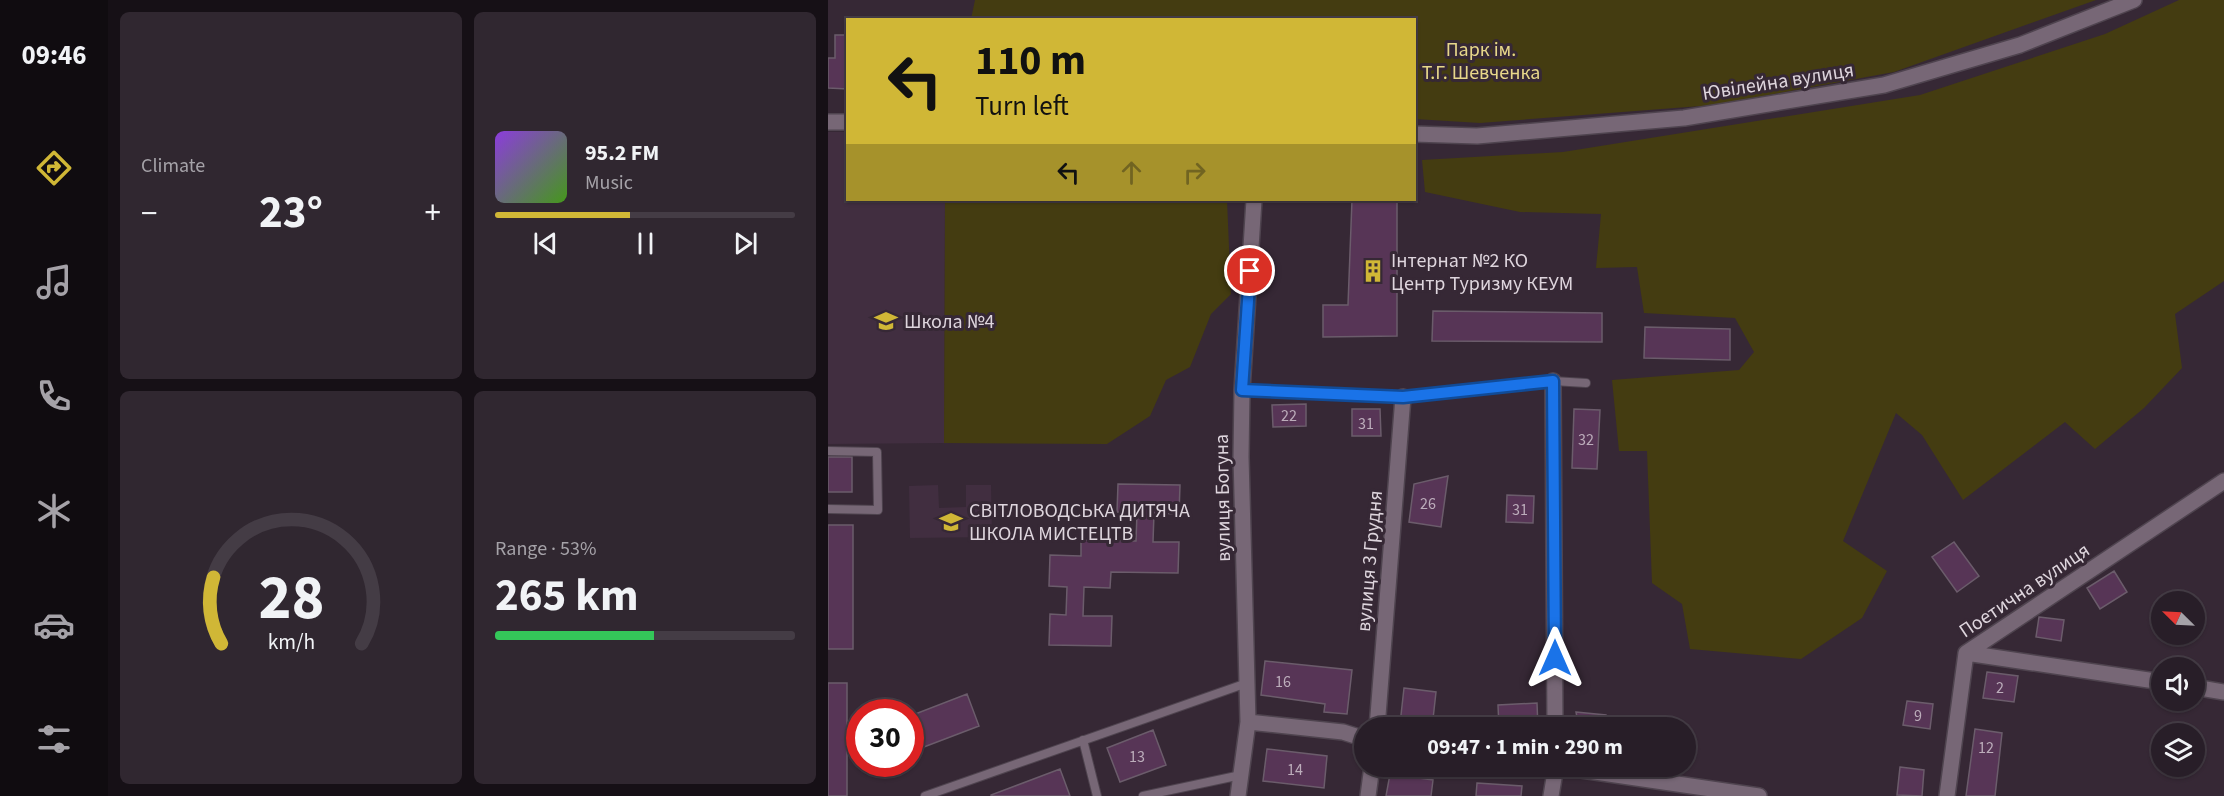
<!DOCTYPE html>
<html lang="en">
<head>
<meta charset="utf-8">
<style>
	:root { --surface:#281e28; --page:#302730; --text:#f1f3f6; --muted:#a5a2a8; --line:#443c45; --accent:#d0b736 }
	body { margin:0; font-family:"Source Sans 3",sans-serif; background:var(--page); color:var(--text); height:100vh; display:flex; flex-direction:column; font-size:22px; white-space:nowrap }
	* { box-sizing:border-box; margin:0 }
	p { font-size:20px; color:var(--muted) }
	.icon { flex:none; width:33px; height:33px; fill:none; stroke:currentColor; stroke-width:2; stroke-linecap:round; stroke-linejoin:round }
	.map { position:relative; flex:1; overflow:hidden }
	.drawer { display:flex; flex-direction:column; gap:12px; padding:12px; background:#161016; width:720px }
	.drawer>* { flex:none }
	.top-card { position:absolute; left:18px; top:18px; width:570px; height:183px; border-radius:0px; box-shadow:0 2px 4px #0004,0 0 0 2px var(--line); background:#d0b736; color:#111; overflow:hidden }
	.needle { width:39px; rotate:294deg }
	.buttons { position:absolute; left:1323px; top:591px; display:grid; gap:12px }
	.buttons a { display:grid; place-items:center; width:54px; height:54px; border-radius:50%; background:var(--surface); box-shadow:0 2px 4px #0004,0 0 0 2px var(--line); font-size:30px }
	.speed { position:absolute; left:18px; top:699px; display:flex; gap:12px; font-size:30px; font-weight:700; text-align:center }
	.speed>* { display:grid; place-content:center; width:78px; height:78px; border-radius:50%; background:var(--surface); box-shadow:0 2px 4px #0004,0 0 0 2px var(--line); line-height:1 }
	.speed .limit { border:9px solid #d22; background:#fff; color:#111 }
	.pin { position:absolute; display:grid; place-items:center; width:51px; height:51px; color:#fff; margin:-26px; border:3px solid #fff; border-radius:50%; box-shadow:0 2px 6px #0007 }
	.me { position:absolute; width:66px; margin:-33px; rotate:0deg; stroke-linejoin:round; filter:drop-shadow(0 0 4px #0008) }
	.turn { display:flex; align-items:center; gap:21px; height:126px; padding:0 30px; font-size:27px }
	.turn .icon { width:78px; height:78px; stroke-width:2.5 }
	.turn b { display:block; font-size:42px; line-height:51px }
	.lanes { display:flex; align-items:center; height:57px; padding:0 30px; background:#0003; justify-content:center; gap:30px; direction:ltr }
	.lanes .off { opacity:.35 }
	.big { font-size:45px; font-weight:700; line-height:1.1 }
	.drawer .card { flex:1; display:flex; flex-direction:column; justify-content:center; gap:9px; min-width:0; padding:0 21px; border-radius:9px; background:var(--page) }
	.drawer .dial { align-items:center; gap:0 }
	.dial svg { height:156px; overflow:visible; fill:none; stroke:var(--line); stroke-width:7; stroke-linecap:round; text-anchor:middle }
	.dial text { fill:var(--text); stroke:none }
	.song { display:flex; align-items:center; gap:18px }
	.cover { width:72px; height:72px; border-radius:9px; background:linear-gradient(135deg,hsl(270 70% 55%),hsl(100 70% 35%)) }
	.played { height:6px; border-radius:3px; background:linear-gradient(90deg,var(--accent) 45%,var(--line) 45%) }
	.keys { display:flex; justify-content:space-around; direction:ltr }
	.heat { display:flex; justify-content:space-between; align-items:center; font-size:33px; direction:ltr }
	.charge { height:9px; border-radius:4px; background:linear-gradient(90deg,#34c759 53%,var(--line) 0) }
	.drawer .tiles { flex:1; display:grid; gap:12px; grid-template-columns:repeat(2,1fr) }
	.trip { position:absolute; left:526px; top:717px; width:342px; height:60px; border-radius:30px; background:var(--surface); box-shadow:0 2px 4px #0004,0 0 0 2px var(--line); font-weight:700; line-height:60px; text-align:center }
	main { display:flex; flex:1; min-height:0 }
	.menu { display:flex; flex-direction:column; width:108px; justify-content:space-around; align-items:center; background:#100c10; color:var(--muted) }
	.menu .icon { width:42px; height:42px }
	.menu .active { color:var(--accent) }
	.menu b { font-size:27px; color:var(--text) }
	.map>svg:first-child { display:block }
	.built { fill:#412e40 }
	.green { fill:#443c11 }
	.building { fill:#573556; stroke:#6b5c6b; stroke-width:1.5 }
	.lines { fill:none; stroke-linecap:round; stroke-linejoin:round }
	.service-casing { stroke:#4f444f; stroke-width:10 }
	.minor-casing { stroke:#4f444f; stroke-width:18 }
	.tertiary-casing { stroke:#4f444f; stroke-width:18 }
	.service { stroke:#776776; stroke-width:8 }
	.minor { stroke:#776776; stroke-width:15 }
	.tertiary { stroke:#776776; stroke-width:15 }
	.route-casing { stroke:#114b97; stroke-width:15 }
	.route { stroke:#1a73e8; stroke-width:10 }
	.labels { text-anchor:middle; stroke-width:6; stroke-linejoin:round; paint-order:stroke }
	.number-label { font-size:16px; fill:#bcadbb }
	.park-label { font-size:20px; fill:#e7d78a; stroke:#362835 }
	.street-label { font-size:20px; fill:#ded5dd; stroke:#362835 }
	.poi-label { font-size:20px; fill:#ded5dd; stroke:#362835; text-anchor:start }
</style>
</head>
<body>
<main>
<nav class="menu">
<b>09:46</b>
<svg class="icon active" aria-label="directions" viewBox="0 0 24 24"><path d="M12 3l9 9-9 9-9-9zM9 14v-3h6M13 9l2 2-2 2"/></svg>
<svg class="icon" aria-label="music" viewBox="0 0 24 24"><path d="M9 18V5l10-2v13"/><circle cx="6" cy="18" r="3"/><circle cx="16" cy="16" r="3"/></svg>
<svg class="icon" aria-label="phone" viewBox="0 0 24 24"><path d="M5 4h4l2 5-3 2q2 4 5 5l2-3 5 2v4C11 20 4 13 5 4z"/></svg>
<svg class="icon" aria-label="climate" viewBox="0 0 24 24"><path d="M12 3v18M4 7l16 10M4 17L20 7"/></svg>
<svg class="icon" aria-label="car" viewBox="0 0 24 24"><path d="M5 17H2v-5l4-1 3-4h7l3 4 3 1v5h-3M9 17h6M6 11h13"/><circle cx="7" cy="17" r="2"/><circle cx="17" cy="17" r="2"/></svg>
<svg class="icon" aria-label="filters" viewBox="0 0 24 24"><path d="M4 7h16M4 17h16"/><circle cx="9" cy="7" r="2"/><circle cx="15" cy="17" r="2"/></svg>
</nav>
<section class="drawer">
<div class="tiles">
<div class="card"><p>Climate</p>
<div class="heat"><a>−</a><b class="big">23°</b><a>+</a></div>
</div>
<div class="card">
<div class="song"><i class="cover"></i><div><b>95.2 FM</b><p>Music</p></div></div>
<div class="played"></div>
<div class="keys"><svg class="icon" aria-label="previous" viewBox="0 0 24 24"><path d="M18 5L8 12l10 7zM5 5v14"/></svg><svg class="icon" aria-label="pause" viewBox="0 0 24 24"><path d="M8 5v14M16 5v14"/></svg><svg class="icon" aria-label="next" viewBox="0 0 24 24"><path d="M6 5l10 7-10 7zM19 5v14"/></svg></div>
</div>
<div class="card dial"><svg viewBox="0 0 100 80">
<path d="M14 69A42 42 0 1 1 86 69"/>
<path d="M14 69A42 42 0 0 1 10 35" stroke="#d0b736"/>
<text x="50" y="56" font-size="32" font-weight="700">28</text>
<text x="50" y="72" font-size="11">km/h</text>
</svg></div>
<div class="card"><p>Range · 53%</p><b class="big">265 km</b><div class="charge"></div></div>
</div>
</section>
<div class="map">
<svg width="1396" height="796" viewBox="0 0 1396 796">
	<rect width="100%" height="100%" fill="#362835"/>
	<path class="built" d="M 0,132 L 19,132 L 20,200 L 117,200 L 116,443 L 0,444 Z
		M 110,485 L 111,508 L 138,507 L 138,485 L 163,485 L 164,537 L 82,538 L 81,486 Z"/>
	<path class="green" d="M 147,0 L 1268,0 L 1066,72 L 886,105 L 652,123 L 587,119 L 586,20 L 143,19 Z
		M 1351,0 L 1396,0 L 1396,281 L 1347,314 L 1354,368 L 1316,408 L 1267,449 L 1237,422 L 1135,500 L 1094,435 L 1068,413 L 1015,541 L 1059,571 L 1034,618 L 973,659 L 862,649 L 854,604 L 824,583 L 819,451 L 791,451 L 784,380 L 911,370 L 926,352 L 907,318 L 816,313 L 809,267 L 768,268 L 773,214 L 692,212 L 597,192 L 594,160 L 735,152 L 1092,95 L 1277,34 Z
		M 117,200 L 399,200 L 403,294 L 383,314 L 362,367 L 338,380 L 322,416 L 279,444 L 116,443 Z"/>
	<path class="building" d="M 7,35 L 20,35 L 20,89 L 0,88 L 0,58 L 7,58 Z
		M 524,200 L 569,200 L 569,336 L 495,337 L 495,305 L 520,305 Z
		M 605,311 L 774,313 L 774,342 L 604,341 Z
		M 817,327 L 902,329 L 902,360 L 816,358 Z
		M 478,404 L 478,426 L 445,427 L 444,405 Z
		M 524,409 L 552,409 L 553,436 L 524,436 Z
		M 746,409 L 772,410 L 769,469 L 744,468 Z
		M 0,457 L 24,457 L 24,492 L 0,492 Z
		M 620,476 L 613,527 L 581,522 L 586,484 Z
		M 290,484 L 352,485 L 351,514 L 326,513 L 325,542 L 351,542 L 350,573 L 283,572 L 282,588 L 256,587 L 255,616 L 284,616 L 283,646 L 221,645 L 222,614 L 238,615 L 239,587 L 221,586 L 222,555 L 253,556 L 253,540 L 308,541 L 309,513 L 289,512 Z
		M 679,495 L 706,496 L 705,523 L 678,522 Z
		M 0,525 L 25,525 L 25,649 L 0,649 Z
		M 1126,542 L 1151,576 L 1129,592 L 1104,557 Z
		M 1286,571 L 1299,592 L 1272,609 L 1259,588 Z
		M 1211,617 L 1236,620 L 1233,641 L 1208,637 Z
		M 437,661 L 524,670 L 519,714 L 496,712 L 497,704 L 433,695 Z
		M 1159,672 L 1190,676 L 1186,702 L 1155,698 Z
		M 0,683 L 19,683 L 19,796 L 0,796 Z
		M 576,688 L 608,692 L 604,728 L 572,724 Z
		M 139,694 L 151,726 L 88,750 L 82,735 L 82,716 Z
		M 1079,701 L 1105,704 L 1102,729 L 1075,725 Z
		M 709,703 L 710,728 L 671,728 L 670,705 Z
		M 748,712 L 778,715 L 780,728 L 751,728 Z
		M 1147,729 L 1174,733 L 1167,796 L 1138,796 Z
		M 325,730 L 338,765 L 292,782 L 279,748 Z
		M 439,749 L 499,756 L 496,788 L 435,781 Z
		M 1072,767 L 1096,770 L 1094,796 L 1069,795 Z
		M 232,769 L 242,796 L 163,796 L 163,795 Z
		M 562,774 L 605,780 L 603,796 L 558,796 Z
		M 649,783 L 694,786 L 693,796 L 648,796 Z"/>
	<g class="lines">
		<g class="service-casing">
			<path id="service" d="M 414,390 L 575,397 L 725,381 L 758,383
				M 0,451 L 49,452 L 50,510 L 0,509
				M 255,740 L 269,796
				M 97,796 L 419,683
				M 315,796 L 413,775"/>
		</g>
		<g class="minor-casing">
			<path id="minor" d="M 725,381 L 727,728
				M 1138,653 L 1334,682
				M 1366,687 L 1396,692
				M 420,722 L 515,732 L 537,739
				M 549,728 L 575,397
				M 726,766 L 931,796
				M 410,796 L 420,722 L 413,457 L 414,390 L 426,200
				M 540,796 L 544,766
				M 723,796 L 728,766
				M 1119,796 L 1138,653 L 1396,481"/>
		</g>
		<g class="tertiary-casing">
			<path id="tertiary" d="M 0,122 L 20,122
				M 586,134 L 649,136 L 856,118 L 1056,85 L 1192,45 L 1306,0"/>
		</g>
		<use href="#service" class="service"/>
		<use href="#minor" class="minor"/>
		<use href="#tertiary" class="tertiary"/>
	</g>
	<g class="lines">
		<g class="route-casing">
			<path id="route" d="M 422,271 L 414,390 L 575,397 L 725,381 L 727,658"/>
		</g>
		<use href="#route" class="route"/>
	</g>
	<defs>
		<g id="building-bare" transform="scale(1.8)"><path d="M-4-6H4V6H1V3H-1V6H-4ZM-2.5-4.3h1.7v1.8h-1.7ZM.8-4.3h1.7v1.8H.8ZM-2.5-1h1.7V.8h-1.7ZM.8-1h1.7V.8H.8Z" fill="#d0b736" stroke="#362835" stroke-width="2.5" paint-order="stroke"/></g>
		<g id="school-bare" transform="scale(1.8)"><path d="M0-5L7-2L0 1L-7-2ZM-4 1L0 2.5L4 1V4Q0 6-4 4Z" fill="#d0b736" stroke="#362835" stroke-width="2.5" paint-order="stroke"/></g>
	</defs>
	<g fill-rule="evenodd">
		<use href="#building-bare" x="545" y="271"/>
		<use href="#school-bare" x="58" y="321"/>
		<use href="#school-bare" x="123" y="522"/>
	</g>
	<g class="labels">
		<g class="number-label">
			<text x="461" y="421">22</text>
			<text x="538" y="429">31</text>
			<text x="758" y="445">32</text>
			<text x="600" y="509">26</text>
			<text x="692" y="515">31</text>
			<text x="455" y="687">16</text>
			<text x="1172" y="693">2</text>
			<text x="1090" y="721">9</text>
			<text x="1158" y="753">12</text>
			<text x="309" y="762">13</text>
			<text x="467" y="775">14</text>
		</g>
		<g class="park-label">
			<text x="653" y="56">Парк ім.<tspan x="653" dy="23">Т.Г. Шевченка</tspan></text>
		</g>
		<g class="street-label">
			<text transform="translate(950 81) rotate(-9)" y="7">Ювілейна вулиця</text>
			<text transform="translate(394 498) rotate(-91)" y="7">вулиця Богуна</text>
			<text transform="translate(541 561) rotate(-85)" y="7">вулиця 3 Грудня</text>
			<text transform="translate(1196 590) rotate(-34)" y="7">Поетична вулиця</text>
		</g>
		<g class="poi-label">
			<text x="563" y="267">Інтернат №2 КО<tspan x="563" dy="23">Центр Туризму КЕУМ</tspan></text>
			<text x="76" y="328">Школа №4</text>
			<text x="141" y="517">СВІТЛОВОДСЬКА ДИТЯЧА<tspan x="141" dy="23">ШКОЛА МИСТЕЦТВ</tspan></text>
		</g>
	</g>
</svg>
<div class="buttons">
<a><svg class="needle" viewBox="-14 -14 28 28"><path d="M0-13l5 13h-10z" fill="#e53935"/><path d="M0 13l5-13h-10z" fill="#a5a2a8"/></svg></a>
<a><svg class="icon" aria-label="sound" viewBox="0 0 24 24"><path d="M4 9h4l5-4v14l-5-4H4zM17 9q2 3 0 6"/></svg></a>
<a><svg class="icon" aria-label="layers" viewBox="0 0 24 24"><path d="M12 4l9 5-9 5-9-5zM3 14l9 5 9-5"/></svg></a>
</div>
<div class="speed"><div class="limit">30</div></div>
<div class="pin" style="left:422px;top:271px;background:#d93025"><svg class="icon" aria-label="arrive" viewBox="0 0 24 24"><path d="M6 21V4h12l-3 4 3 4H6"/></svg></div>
<svg class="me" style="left:727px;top:658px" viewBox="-20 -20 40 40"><path d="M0-17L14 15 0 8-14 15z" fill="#1a73e8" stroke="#fff" stroke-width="4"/></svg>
<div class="trip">09:47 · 1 min · 290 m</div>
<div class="top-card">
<div class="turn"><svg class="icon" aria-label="left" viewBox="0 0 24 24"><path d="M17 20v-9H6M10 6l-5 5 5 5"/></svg><div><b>110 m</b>Turn left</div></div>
<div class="lanes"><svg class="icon" aria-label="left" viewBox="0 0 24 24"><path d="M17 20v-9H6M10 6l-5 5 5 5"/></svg><svg class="icon off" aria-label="ahead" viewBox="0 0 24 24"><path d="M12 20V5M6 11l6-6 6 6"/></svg><svg class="icon off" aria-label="right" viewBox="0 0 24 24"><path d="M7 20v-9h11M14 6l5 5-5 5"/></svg></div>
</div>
</div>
</main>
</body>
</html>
